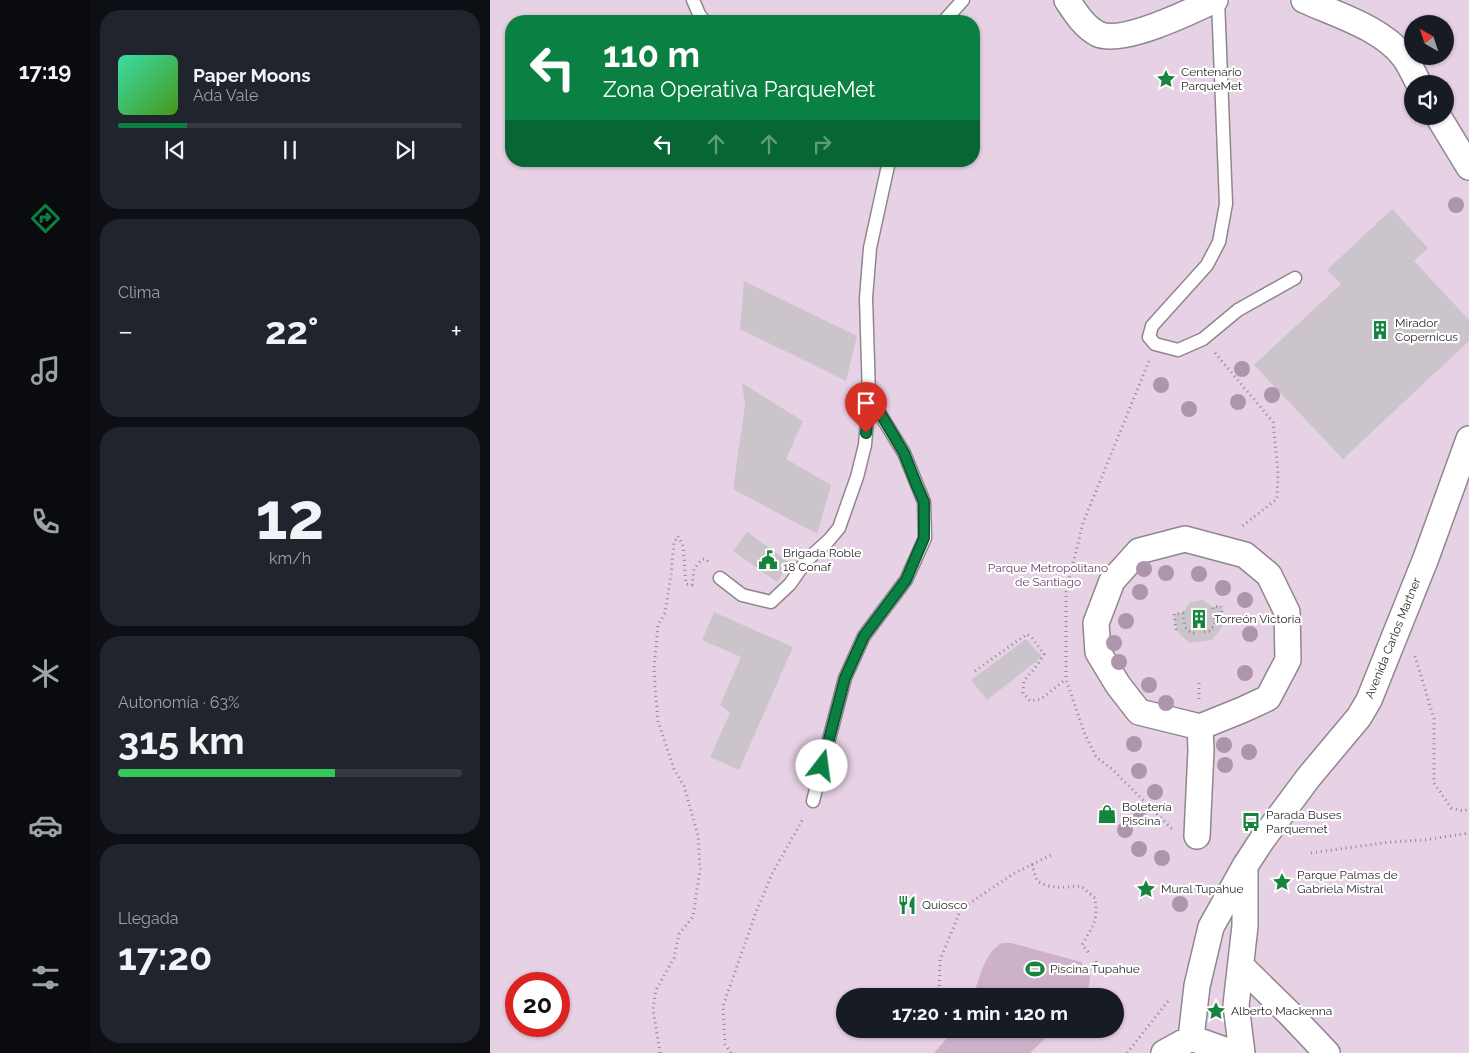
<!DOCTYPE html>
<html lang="es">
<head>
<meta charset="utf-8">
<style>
	:root { --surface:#171b24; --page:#20242c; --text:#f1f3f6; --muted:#9ea1a6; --line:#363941; --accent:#0b8043 }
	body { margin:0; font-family:Raleway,sans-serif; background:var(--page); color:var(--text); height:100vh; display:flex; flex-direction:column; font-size:19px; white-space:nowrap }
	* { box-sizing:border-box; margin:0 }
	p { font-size:16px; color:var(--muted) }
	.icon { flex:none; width:28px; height:28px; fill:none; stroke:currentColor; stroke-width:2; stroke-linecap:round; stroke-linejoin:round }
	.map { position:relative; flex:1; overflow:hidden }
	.sheet { display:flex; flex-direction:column; gap:10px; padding:10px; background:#0d0f14; width:400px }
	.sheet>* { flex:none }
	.hud { position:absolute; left:15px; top:15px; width:475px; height:152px; border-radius:20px; box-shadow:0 1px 4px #0004; background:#0b8043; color:#fff; overflow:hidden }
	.needle { width:32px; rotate:321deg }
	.buttons { position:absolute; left:914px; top:15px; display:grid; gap:10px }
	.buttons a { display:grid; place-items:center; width:50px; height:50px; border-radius:50%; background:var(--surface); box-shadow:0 1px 4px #0004; font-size:25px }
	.speed { position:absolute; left:15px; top:972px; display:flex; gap:10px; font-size:25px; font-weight:700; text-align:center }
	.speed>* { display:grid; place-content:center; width:65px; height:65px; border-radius:50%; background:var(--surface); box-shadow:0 1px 4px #0004; line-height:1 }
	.speed .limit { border:8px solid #d22; background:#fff; color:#111 }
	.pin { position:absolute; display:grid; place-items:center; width:42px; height:42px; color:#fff; margin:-51px -21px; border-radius:50% 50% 50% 0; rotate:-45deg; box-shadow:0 0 5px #0007 }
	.pin .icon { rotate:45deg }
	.me { position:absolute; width:55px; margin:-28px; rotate:15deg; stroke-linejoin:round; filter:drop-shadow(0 0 4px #0008) }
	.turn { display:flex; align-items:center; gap:18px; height:105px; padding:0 15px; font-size:22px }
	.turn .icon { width:65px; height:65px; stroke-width:2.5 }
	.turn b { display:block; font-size:35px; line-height:42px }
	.lanes { display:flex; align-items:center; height:48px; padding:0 15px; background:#0003; justify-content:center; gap:25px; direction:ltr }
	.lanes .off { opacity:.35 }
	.big { font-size:38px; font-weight:700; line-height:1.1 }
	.sheet .card { flex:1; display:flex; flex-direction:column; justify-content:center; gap:8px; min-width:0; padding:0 18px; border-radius:20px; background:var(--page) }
	.sheet .dial { align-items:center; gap:0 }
	.dial b { font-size:65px; line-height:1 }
	.song { display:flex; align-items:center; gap:15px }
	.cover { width:60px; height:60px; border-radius:8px; background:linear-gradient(135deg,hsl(160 70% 55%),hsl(100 70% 35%)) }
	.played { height:5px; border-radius:2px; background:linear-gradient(90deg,var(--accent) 20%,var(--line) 20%) }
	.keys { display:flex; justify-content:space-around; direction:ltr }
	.heat { display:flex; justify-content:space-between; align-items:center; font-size:28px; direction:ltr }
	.charge { height:8px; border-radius:4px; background:linear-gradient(90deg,#34c759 63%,var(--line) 0) }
	.trip { position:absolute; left:346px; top:988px; width:288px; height:50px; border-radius:25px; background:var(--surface); box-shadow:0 1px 4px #0004; font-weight:700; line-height:50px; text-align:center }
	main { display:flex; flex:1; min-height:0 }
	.menu { display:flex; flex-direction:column; width:90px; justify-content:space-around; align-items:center; background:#090b0e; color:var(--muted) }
	.menu .icon { width:35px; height:35px }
	.menu .current { color:var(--accent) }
	.menu b { font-size:22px; color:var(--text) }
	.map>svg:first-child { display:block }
	.green { fill:#e7d1e5; fill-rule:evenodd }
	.water { fill:#ccb1c9 }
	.building { fill:#ccc4cb }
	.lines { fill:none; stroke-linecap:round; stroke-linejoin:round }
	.lane-casing { stroke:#8f878e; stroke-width:15 }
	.street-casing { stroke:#8f878e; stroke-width:28 }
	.path { stroke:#8e898d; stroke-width:3; stroke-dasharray:1 4; stroke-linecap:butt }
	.lane { stroke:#fff; stroke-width:12 }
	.street { stroke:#fff; stroke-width:25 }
	.tree { fill:#ad95ab }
	.route-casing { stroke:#07532c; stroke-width:12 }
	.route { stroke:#0b8043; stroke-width:9 }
	.labels { text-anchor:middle; stroke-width:4.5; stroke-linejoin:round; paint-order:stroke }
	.poi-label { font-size:12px; fill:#2d292c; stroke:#fff; text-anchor:start }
	.park-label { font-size:12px; fill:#6b4568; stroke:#fff }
	.street-label { font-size:12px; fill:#2d292c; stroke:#fff }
</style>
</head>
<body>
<main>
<nav class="menu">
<b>17:19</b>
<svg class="icon current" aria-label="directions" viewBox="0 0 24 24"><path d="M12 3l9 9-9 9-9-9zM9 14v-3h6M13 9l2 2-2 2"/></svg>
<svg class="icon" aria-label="music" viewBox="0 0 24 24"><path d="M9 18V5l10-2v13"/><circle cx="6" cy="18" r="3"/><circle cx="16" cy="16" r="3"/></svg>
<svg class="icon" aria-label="phone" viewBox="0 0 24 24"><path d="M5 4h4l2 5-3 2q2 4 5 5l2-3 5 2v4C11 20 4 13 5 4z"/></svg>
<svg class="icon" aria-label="climate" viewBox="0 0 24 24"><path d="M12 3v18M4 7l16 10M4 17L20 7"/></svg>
<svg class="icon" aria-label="car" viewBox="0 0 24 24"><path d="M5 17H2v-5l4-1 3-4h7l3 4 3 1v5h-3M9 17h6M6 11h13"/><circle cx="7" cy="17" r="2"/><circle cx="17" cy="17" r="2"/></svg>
<svg class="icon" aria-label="filters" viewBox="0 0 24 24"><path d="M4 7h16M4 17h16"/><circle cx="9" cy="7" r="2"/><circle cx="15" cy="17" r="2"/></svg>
</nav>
<section class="sheet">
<div class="card">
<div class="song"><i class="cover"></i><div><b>Paper Moons</b><p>Ada Vale</p></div></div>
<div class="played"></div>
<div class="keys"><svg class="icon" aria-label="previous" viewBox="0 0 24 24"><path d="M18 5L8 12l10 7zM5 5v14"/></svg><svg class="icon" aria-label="pause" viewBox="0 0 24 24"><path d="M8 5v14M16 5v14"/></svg><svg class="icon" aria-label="next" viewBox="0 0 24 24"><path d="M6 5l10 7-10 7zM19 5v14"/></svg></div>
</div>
<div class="card"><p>Clima</p>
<div class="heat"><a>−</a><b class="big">22°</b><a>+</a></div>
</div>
<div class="card dial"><b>12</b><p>km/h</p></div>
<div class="card"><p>Autonomía · 63%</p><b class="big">315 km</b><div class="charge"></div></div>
<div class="card"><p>Llegada</p><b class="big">17:20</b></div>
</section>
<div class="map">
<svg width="979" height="1053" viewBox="0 0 979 1053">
	<rect width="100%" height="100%" fill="#fef6fd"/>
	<path class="green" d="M 0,0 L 979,0 L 979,1053 L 0,1053 ZM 21,21 L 484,21 L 484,161 L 21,161 ZM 922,24 L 955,24 L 955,56 L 922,56 ZM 922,84 L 955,84 L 955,116 L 922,116 ZM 26,984 L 69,984 L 69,1026 L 26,1026 ZM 355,996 L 625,996 L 625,1029 L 355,1029 Z"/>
	<path class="water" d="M 512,943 L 521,943 L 591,962 L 599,972 L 600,979 L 597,995 L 483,996 C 490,978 494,953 512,943 Z
		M 465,1029 L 565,1029 L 540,1053 L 444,1053 Z"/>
	<path class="building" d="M 902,209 L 938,248 L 924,261 L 979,320 L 979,341 L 853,459 L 764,365 L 851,284 L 837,270 Z
		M 254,281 L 367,336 L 356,381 L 250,329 Z
		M 252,383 L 313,421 L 296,459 L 341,485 L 327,534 L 243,489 L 255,405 Z
		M 257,532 L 300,563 L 287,582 L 243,551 Z
		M 713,600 L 723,607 L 731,606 L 734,624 L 722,640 L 699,643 L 686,630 L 684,614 L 693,613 L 700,602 Z
		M 224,612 L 303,647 L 249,770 L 220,757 L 240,713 L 230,705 L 251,657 L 212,640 Z
		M 536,639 L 552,657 L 497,700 L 481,680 Z"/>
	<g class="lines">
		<g class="lane-casing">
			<path id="lane" d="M 203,0 L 209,14 L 214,21
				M 728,0 L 736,204 L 729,242 L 717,265 L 662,326 L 659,337 L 665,344 L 688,350 L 713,339 L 748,310 L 805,278
				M 454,21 L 473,0
				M 230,578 L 252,595 L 281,602 L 300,584 L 316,561 L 339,540 L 349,528 L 367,477 L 375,445 L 379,396 L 376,298 L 380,248 L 399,161
				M 323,801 L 355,678 L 374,636 L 416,580 L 435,538 L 434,502 L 414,453 L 379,396"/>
		</g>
		<g class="street-casing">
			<path id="street" d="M 577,0 C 585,12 594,27 608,34 C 632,45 702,11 725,0
				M 814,0 C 847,15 892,28 914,57 C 920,65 924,75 929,84
				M 948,116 L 979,167
				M 707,836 L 711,750 L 710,727 L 752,710 L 778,698 L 798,660 L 797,612 L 779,575 L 755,555 L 695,539 L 649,551 L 622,581 L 606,623 L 608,652 L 628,685 L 649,712 L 710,727
				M 751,966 L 799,1013 L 837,1053
				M 701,1038 L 707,986 L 721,927 L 755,866 L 772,840 L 818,778 L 869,717 L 879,700 L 936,558 L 979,439
				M 674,1053 L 701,1038 L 743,1053
				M 752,1053 L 746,1005 L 755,926 L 755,868"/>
		</g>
		<path class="path" d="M 725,353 L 783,422 L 788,473 L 787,499 L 751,527
			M 659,361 L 593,523 L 576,592 L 576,679 L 594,732 L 606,757 L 622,769 L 682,829
			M 686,630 L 684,614 L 693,613 L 695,627 L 701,633 L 705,633
			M 714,632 L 720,631 L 725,624 L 723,607 L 731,606 L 734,624
			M 925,656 L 944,719 L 944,783 L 961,808 L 974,811 L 979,809
			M 485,671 L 537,634 L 542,638 L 554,654 L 548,664 L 534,681 L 533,693 L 540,701 L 551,699 L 576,679
			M 709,683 L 709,701
			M 821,853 L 900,842 L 934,840 L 979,833
			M 542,864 L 547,881 C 563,890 574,887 591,886 L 605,898 C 608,923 603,925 592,945 L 599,953
			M 606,961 L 609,969
			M 449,996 L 450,960 L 471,909 L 523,874 L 561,855
			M 170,1053 L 163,1009 L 166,990 L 184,958 L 189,934 L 203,917 L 210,869 L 208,835 L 194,786 L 184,769 L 168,721 L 165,686 L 164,668 L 168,625 L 175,613 L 181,574 L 184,542 L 188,536 L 193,546 L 196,584 L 202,585 L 204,569 L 212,559 L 217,560 L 219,563
			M 241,1053 L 235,1044 L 233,1006 L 266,912 L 282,874 L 314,817
			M 637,1053 L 679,1000"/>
		<use href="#lane" class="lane"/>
		<use href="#street" class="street"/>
	</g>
	<g class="tree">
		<circle cx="966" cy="205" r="8"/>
		<circle cx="752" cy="369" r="8"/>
		<circle cx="671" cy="385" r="8"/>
		<circle cx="782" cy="395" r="8"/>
		<circle cx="748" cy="402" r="8"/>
		<circle cx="699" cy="409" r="8"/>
		<circle cx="654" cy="569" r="8"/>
		<circle cx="676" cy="573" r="8"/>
		<circle cx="709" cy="574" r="8"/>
		<circle cx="733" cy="588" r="8"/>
		<circle cx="650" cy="592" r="8"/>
		<circle cx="755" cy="600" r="8"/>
		<circle cx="636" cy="621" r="8"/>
		<circle cx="760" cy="634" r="8"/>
		<circle cx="624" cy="643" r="8"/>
		<circle cx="629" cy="662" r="8"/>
		<circle cx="755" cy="673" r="8"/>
		<circle cx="659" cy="685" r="8"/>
		<circle cx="676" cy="703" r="8"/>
		<circle cx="644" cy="744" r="8"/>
		<circle cx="734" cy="745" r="8"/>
		<circle cx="759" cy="752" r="8"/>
		<circle cx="735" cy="765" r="8"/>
		<circle cx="649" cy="771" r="8"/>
		<circle cx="665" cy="792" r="8"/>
		<circle cx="650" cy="819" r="8"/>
		<circle cx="635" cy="830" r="8"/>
		<circle cx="649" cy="849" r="8"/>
		<circle cx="672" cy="858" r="8"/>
		<circle cx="690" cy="904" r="8"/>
	</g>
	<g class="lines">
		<g class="route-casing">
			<path id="route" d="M 332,766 L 355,678 L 374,636 L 416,580 L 434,538 L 434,502 L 427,486 L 414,453 L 380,396 L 376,433"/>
		</g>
		<use href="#route" class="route"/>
	</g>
	<defs>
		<g id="sight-bare" transform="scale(1.5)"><path d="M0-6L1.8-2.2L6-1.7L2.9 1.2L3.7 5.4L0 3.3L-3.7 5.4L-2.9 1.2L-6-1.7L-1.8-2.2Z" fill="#15853d" stroke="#fff" stroke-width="2.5" paint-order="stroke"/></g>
		<g id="building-bare" transform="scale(1.5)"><path d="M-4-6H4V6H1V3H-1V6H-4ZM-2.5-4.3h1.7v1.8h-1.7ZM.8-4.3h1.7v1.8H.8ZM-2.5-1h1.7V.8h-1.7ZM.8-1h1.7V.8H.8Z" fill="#15853d" stroke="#fff" stroke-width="2.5" paint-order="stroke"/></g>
		<g id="civic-bare" transform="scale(1.5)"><path d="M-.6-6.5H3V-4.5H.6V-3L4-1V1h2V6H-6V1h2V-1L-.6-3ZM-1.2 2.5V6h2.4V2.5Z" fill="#15853d" stroke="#fff" stroke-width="2.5" paint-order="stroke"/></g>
		<g id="shop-bare" transform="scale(1.5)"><path d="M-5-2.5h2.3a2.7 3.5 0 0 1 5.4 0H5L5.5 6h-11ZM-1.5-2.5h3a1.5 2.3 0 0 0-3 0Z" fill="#15853d" stroke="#fff" stroke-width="2.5" paint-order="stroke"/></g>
		<g id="bus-bare" transform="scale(1.5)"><path d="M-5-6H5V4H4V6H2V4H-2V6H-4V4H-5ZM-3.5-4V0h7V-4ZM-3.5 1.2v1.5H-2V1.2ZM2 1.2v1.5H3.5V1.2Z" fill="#15853d" stroke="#fff" stroke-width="2.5" paint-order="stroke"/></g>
		<g id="restaurant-bare" transform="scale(1.5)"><path d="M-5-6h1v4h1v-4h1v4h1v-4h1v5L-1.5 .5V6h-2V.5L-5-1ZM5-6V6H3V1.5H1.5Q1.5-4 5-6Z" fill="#15853d" stroke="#fff" stroke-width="2.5" paint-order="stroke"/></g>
		<g id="stadium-bare" transform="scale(1.5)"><path d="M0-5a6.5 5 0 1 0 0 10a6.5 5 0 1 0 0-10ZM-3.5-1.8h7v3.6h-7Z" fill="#15853d" stroke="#fff" stroke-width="2.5" paint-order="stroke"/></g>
	</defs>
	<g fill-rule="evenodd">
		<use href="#sight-bare" x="676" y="79"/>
		<use href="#building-bare" x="890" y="330"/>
		<use href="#civic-bare" x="278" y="560"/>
		<use href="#building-bare" x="709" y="619"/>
		<use href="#shop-bare" x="617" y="814"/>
		<use href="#bus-bare" x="761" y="822"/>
		<use href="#sight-bare" x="792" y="882"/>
		<use href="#sight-bare" x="656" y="889"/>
		<use href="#restaurant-bare" x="417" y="905"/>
		<use href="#stadium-bare" x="545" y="969"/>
		<use href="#sight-bare" x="726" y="1011"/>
	</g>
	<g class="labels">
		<g class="poi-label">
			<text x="691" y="76">Centenario<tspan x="691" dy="14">ParqueMet</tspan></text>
			<text x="905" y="327">Mirador<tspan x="905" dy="14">Copernicus</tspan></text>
			<text x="293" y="557">Brigada Roble<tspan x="293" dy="14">18 Conaf</tspan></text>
			<text x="724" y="623">Torreón Victoria</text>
			<text x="632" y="811">Boletería<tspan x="632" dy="14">Piscina</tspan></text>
			<text x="776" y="819">Parada Buses<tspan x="776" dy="14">Parquemet</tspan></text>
			<text x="807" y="879">Parque Palmas de<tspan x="807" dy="14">Gabriela Mistral</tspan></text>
			<text x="671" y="893">Mural Tupahue</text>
			<text x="432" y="909">Quiosco</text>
			<text x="560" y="973">Piscina Tupahue</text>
			<text x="741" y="1015">Alberto Mackenna</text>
		</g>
		<g class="park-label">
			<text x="558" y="572">Parque Metropolitano<tspan x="558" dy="14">de Santiago</tspan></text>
		</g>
		<g class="street-label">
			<text transform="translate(903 638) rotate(-68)" y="4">Avenida Carlos Martner</text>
		</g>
	</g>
</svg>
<div class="buttons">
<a><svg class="needle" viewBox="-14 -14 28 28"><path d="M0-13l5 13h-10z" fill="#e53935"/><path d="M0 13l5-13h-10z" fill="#9ea1a6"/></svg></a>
<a><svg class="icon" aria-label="sound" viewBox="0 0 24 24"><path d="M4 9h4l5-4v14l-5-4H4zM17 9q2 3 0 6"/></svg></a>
</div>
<div class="speed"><div class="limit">20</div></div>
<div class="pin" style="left:376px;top:433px;background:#d93025"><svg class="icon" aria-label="arrive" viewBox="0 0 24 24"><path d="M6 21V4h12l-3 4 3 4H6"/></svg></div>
<svg class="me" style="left:332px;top:766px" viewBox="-20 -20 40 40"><circle r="19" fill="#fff"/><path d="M0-13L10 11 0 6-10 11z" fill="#0b8043"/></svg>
<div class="trip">17:20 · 1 min · 120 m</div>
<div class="hud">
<div class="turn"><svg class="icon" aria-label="left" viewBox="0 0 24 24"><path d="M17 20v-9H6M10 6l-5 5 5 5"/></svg><div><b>110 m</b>Zona Operativa ParqueMet</div></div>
<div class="lanes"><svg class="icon" aria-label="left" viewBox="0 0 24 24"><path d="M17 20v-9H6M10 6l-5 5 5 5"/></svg><svg class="icon off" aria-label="ahead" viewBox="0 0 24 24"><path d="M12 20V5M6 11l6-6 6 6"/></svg><svg class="icon off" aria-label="ahead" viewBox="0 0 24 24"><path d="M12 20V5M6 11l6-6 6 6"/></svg><svg class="icon off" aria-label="right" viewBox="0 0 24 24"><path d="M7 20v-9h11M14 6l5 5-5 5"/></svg></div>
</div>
</div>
</main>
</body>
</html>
